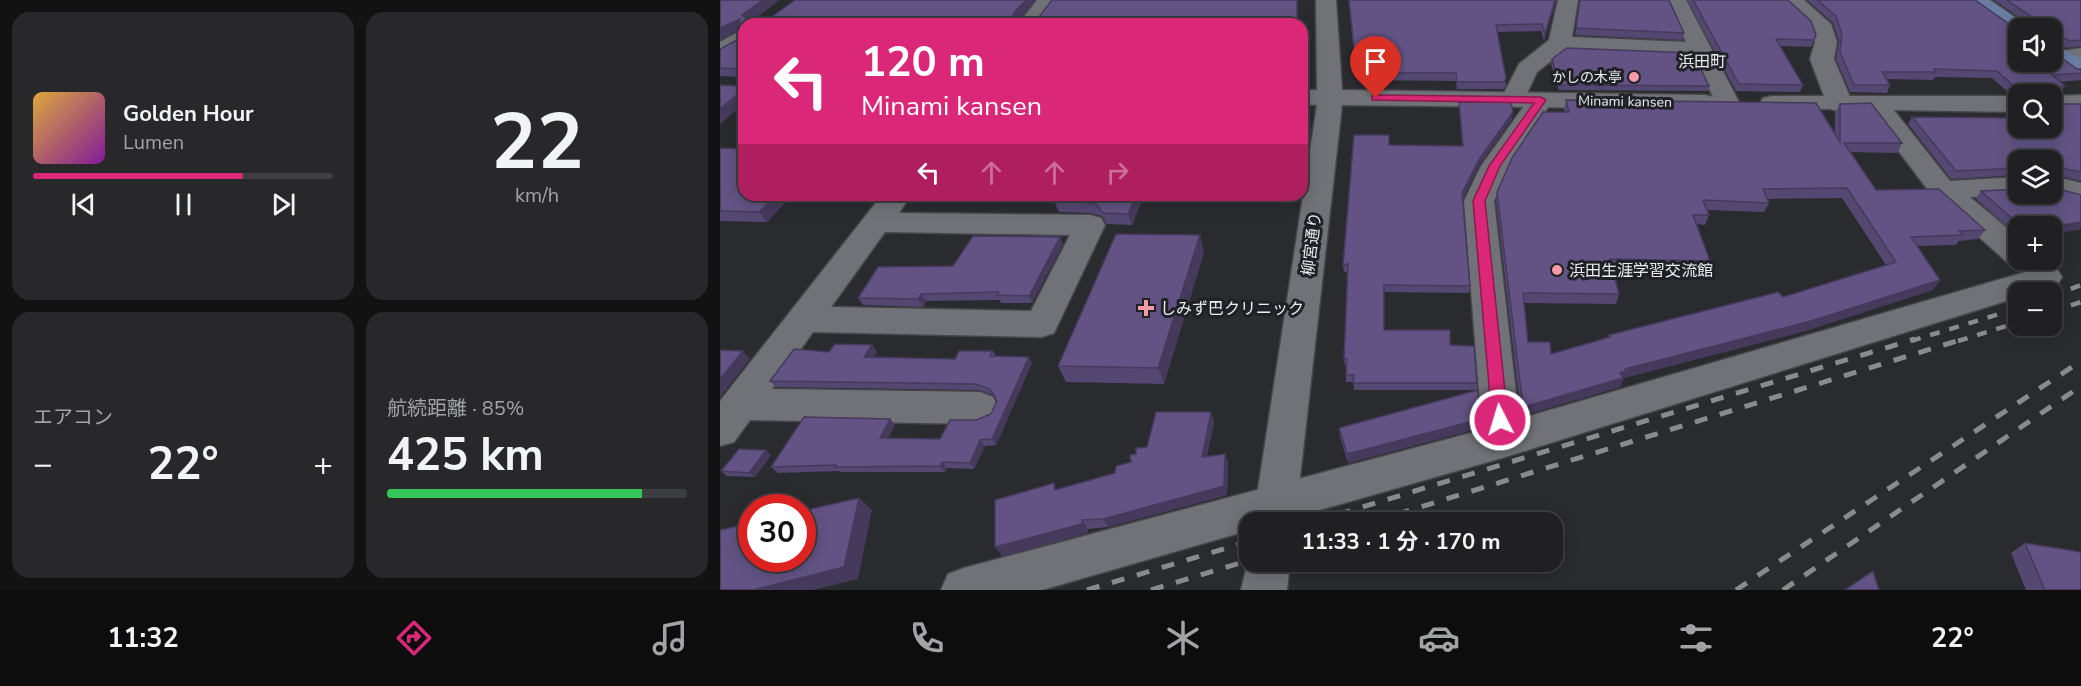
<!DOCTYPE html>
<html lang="ja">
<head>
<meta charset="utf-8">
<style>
	:root { --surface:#202023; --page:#28282b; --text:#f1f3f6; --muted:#a2a3a6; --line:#3d3e41; --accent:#db2777 }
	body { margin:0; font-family:"Nunito Sans","Noto Sans JP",sans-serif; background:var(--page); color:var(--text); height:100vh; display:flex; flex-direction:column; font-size:22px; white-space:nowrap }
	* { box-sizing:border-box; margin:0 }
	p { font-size:20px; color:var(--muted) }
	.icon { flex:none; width:33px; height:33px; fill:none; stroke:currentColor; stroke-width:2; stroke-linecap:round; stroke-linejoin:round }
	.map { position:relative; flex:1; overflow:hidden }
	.sheet { display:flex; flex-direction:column; gap:12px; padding:12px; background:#121213; width:720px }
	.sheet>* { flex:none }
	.hud { position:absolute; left:18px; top:18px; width:570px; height:183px; border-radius:18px; box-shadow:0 3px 15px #0003,0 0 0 2px var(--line); background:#db2777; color:#fff; overflow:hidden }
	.fabs { position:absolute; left:1288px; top:18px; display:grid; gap:12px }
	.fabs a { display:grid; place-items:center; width:54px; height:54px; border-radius:12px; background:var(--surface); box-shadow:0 3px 15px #0003,0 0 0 2px var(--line); font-size:30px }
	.speed { position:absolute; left:18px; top:494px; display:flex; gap:12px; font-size:30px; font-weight:700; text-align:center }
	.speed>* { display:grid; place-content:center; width:78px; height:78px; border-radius:50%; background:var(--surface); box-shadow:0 3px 15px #0003,0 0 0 2px var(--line); line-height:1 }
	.speed .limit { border:9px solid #d22; background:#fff; color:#111 }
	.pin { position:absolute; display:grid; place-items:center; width:51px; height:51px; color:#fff; margin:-62px -26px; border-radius:50% 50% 50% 0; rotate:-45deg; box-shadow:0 0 6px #0007 }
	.pin .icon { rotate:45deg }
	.me { position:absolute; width:66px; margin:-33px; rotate:355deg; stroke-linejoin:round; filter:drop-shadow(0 0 4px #0008) }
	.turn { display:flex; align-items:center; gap:21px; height:126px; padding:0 24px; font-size:27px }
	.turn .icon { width:78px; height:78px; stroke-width:2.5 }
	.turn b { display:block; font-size:42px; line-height:51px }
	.lanes { display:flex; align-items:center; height:57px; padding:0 24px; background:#0003; justify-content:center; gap:30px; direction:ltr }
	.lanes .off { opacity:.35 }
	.big { font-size:45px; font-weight:700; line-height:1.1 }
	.sheet .tile { flex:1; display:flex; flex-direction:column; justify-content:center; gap:9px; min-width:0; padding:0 21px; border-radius:18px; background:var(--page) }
	.sheet .dial { align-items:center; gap:0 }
	.dial b { font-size:78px; line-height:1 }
	.song { display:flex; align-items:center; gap:18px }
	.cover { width:72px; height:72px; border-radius:9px; background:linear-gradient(135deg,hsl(40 70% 55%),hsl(290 70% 35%)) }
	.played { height:6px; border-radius:3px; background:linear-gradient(90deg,var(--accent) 70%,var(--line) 70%) }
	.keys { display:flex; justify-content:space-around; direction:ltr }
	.heat { display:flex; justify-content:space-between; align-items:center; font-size:33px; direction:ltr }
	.charge { height:9px; border-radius:4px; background:linear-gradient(90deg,#34c759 85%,var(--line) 0) }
	.sheet .tiles { flex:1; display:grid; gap:12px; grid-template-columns:repeat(2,1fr) }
	.trip { position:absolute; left:519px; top:512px; width:324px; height:60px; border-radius:18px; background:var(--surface); box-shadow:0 3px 15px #0003,0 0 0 2px var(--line); font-weight:700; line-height:60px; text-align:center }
	.dock { display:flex; height:96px; justify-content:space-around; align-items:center; background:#0d0d0e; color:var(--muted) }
	.dock .icon { width:42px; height:42px }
	.dock .current { color:var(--accent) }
	.dock b { font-size:27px; color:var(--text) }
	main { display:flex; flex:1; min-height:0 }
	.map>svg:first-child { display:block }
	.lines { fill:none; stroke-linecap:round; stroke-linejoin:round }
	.street-casing { stroke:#47474b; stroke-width:3 }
	.secondary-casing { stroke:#47474b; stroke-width:3 }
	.primary-casing { stroke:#47474b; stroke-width:3 }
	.street { fill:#717277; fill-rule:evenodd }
	.secondary { fill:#717277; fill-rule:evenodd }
	.primary { fill:#697da2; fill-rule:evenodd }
	.rail-far1 { stroke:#898a8d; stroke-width:4.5; stroke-dasharray:10 10; stroke-linecap:butt }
	.rail { stroke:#898a8d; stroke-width:5; stroke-dasharray:13 13; stroke-linecap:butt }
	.wall { fill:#544772; fill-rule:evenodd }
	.shaded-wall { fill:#453a5c }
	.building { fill:#625384; stroke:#453a5c; stroke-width:1.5; fill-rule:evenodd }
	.route { fill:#db2777; stroke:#8e194d; stroke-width:1.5 }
	.poi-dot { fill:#f49aa6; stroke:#202126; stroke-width:2 }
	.labels { text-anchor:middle; stroke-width:6; stroke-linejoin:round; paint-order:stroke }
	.far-poi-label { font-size:14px; fill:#ecedf0; stroke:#202126; text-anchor:end }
	.far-street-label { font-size:14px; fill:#ecedf0; stroke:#202126 }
	.far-quarter-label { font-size:16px; fill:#ecedf0; stroke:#202126 }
	.street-label { font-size:16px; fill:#ecedf0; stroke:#202126 }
	.poi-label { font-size:16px; fill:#ecedf0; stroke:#202126; text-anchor:start }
</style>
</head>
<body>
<main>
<section class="sheet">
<div class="tiles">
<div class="tile">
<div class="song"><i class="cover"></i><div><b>Golden Hour</b><p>Lumen</p></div></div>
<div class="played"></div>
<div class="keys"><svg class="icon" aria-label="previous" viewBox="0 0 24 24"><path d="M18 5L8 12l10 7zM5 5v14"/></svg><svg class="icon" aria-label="pause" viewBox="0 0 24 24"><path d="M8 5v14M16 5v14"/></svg><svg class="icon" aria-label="next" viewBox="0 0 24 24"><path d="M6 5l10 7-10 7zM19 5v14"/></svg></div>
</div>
<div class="tile dial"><b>22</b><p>km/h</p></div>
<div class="tile"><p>エアコン</p>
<div class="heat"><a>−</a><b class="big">22°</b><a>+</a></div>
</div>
<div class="tile"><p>航続距離 · 85%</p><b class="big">425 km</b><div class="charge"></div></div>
</div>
</section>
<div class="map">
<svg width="1361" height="590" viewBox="0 0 1361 590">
	<rect width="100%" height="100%" fill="#2a2b2f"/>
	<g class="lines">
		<g class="street-casing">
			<path id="street" d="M 317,0 L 338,0 L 320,24 L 298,24 Z
				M 838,0 L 858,0 L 852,37 L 966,42 L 946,0 L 966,0 L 1019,102 L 1016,107 L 1007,109 L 998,107 L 973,56 L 845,50 L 817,72 L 802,104 L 793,106 L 784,104 L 781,99 L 799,64 L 829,40 Z
				M 1061,0 L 1084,0 L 1111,24 L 1117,42 L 1114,59 L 1133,104 L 1129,109 L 1120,112 L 1111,109 L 1107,104 L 1090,59 L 1095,42 L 1090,27 Z
				M 24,29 L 24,46 L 0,59 L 0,42 Z
				M 1361,48 L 1361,62 L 1342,64 L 1332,59 L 1334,52 Z
				M 821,93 L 830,95 L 833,100 L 789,166 L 774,201 L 799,419 L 1326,266 L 1337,269 L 1342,277 L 1337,285 L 1313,292 L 1299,292 L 1299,297 L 782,458 L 558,522 L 530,522 L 530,530 L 322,590 L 221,590 L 228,574 L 244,568 L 762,430 L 744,201 L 761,166 L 812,95 Z
				M 1156,96 L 1165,99 L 1230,181 L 1299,177 L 1299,194 L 1304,194 L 1250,197 L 1299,238 L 1299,260 L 1312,260 L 1310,263 L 1299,266 L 1288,263 L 1211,194 L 1143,104 L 1147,99 Z
				M 1332,176 L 1361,183 L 1361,203 L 1331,194 Z
				M 162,195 L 191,195 L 179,213 L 370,215 L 381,218 L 385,225 L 334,333 L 322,337 L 93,332 L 52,389 L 260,392 L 273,397 L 279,408 L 273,419 L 260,424 L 30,420 L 14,442 L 0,446 L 0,401 ZM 165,232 L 350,235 L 311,311 L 111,307 Z"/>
		</g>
		<g class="secondary-casing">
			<path id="secondary" d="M 596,0 L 616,0 L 622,90 L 985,95 L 994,97 L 997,102 L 994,107 L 985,109 L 622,105 L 575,522 L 533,522 L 597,105 L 582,104 L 582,90 L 597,90 Z
				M 1361,95 L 1361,109 L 1332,110 L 1332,96 Z
				M 1052,96 L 1299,96 L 1299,112 L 1043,108 L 1040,103 L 1043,98 Z
				M 530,553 L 530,561 L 570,561 L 567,590 L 521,590 Z"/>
		</g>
		<g class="primary-casing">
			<path id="primary" d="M 1246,0 L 1270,0 L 1311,28 L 1299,28 L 1299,34 L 1292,33 Z
				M 1332,43 L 1361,59 L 1361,76 L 1353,74 L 1332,60 Z"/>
		</g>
		<use href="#street" class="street"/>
		<use href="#secondary" class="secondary"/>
		<use href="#primary" class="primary"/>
		<path class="rail-far1" d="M 1332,296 L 1361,285
			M 1332,312 L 1361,302
			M 1191,341 L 1299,308
			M 1238,341 L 1299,322"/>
		<path class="rail" d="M 593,522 L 1195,339
			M 652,522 L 1243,339
			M 367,590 L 530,541
			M 431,590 L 530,560
			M 1016,590 L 1361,361
			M 1063,590 L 1361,386"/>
	</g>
	<path class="wall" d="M 0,0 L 59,0 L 36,18 L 301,18 L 319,17 L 332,0 L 578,0 L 578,24 L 24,24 L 24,103 L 0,124 L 0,85 L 19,86 L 19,77 L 0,76 L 0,49 L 19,39 L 20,30 L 0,40 Z
		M 629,0 L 836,0 L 824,41 L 821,31 L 777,32 L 786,85 L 784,89 L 737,89 L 736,81 L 646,80 L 636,75 Z
		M 860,0 L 964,33 L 962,40 L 855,35 Z
		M 967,0 L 1068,0 L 1094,40 L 1091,47 L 1060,46 L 1083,85 L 1080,92 L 1016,91 Z
		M 1087,0 L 1255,0 L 1295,28 L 1302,28 L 1307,23 L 1274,0 L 1361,0 L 1361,46 L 1346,48 L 1335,43 L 1335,53 L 1357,69 L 1361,69 L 1361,80 L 1339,82 L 1345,86 L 1340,93 L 1336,94 L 1336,104 L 1361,104 L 1361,181 L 1336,175 L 1335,188 L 1361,229 L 1332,234 L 1332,226 L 1299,226 L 1299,237 L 1256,199 L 1261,191 L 1332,194 L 1299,160 L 1299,175 L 1231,179 L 1188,124 L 1192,117 L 1332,128 L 1332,94 L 1290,94 L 1272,78 L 1215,77 L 1213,80 L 1166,79 L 1170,85 L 1167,93 L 1130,92 L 1116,59 L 1119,41 L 1113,23 Z
		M 832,59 L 989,86 L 988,91 L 839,90 L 831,64 Z
		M 846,100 L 1115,134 L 1115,113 L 1120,104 L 1182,143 L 1177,153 L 1131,152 L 1156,190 L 1265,230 L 1258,239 L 1239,241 L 1236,245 L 1197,246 L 1213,290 L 1085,331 L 904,378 L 900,387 L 801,416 L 776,201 L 777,192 L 845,112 L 844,110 ZM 1122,198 L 1166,265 L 1063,297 L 889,335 L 888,338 L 831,354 L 808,342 L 804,303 L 896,304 L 899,294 L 892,269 L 987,271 L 990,261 L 977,224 L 985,225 L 989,215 L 987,210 L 1044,212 L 1049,203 L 1047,199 Z
		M 739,102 L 792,119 L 759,165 L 743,198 L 750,286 L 749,293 L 664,292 L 664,330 L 730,345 L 757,383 L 757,390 L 634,390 L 633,382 L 626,382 L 626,366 L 625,366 L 624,359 L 627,272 L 624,272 L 623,265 L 669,145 L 742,146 L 739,108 Z
		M 582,117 L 590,121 L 591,130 L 582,130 Z
		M 0,148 L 24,195 L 79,195 L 77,197 L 70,197 L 47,222 L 0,221 Z
		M 236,195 L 424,195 L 412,225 L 387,224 L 382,216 L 371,213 L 339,212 L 334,201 L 336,198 L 237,197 Z
		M 343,244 L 312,303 L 281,303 L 280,300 L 206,301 L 203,307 L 143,305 L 138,298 L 233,266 Z
		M 484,252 L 444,384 L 346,382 L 338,366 Z
		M 152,345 L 157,352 L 153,358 L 235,359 L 273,351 L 276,356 L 312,363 L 276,445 L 265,446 L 254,469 L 227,468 L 225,472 L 121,472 L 119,471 L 58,473 L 51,467 L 170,419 L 175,425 L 168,438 L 220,439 L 256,420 L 271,414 L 277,401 L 273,395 L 260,390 L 56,387 L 50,381 L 109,352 Z
		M 494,422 L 487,456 L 505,454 L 508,463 L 507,495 L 388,527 L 368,529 L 368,533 L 282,556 L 338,489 L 395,473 L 411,462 L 416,454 Z
		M 619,428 L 760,428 L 628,463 L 620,437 Z
		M 51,455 L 35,477 L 7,476 L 1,471 Z
		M 1305,543 L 1361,590 L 1306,590 L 1291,553 Z"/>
	<path class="shaded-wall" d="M 43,0 L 59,0 L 28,24 L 22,15 Z
		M 306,0 L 316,0 L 296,23 L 293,14 Z
		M 835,0 L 836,0 L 824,41 L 825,34 Z
		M 20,19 L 24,28 L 0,40 L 0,28 Z
		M 24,89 L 24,103 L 0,124 L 0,109 Z
		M 793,112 L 792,119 L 759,165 L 742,200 L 742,193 L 760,158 Z
		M 56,195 L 69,195 L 70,197 L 47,222 L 39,212 Z
		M 416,195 L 424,195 L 412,225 L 408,214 Z
		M 1361,222 L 1361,229 L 1332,234 L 1332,227 Z
		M 480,235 L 484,252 L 444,384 L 438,368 Z
		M 340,237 L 343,244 L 312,303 L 309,296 Z
		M 1220,280 L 1213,290 L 1085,331 L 904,378 L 900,387 L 801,416 L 803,407 L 900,373 L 905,369 Z
		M 201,294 L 206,301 L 203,307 L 198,299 Z
		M 152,345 L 157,352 L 149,364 L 144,357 Z
		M 23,351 L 30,359 L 0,397 L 0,379 Z
		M 309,357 L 312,363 L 276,445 L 272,439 Z
		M 491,412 L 494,422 L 485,466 L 482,457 Z
		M 170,419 L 175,425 L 165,444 L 160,438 Z
		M 761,419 L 760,428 L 628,463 L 627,454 Z
		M 260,440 L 265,446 L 254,469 L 250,463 Z
		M 46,450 L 51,455 L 35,477 L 29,473 Z
		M 505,454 L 508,463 L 507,495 L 388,527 L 383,519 Z
		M 222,462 L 227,468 L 225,472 L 220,466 Z
		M 139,498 L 152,510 L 138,579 L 93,590 L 33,590 Z
		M 362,520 L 368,529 L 368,533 L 282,556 L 275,547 Z"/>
	<path class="building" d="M 0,0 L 43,0 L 22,15 L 25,18 L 50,18 L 75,0 L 306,0 L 293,14 L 295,18 L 319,17 L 332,0 L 577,0 L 577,24 L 24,24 L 24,89 L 0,109 L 0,85 L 19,86 L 20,69 L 0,68 L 0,49 L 19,39 L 20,19 L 0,28 Z
		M 629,0 L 835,0 L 825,34 L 822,24 L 776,25 L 786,78 L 784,82 L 737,82 L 736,73 L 646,73 L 636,68 Z
		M 860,0 L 949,0 L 964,33 L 856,28 Z
		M 973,0 L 1068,0 L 1091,21 L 1096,35 L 1094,40 L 1056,39 L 1083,85 L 1019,84 Z
		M 1097,0 L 1255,0 L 1295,28 L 1302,28 L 1299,28 L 1299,62 L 1332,62 L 1332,28 L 1305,28 L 1306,23 L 1318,21 L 1287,0 L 1361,0 L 1361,40 L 1350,41 L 1336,34 L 1335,53 L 1357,69 L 1361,69 L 1361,73 L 1332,75 L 1345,86 L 1335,87 L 1336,104 L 1361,104 L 1361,172 L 1336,167 L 1335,188 L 1361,195 L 1361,222 L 1332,227 L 1332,226 L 1301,226 L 1261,191 L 1299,189 L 1299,194 L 1332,194 L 1332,160 L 1299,160 L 1299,168 L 1236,171 L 1192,117 L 1299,118 L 1299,128 L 1332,128 L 1332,94 L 1306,94 L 1305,87 L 1294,86 L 1277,71 L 1214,69 L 1217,72 L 1162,72 L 1170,85 L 1134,85 L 1120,52 L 1122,34 L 1116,16 Z
		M 847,48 L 973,53 L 989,86 L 839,85 L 832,59 Z
		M 846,100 L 1096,103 L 1120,142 L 1120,104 L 1151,103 L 1182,143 L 1124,143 L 1156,190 L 1219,189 L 1265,230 L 1239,231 L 1243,235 L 1191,237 L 1220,280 L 1091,321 L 905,369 L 906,371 L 900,373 L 903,378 L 803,407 L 777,192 L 792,158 L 823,112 L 849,112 ZM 1127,188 L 1176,262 L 1063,297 L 1058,292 L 889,335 L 890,337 L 831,354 L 830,342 L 808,342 L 803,293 L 899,294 L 890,259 L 990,261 L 973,215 L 989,215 L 983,200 L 1049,203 L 1043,189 Z
		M 739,102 L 791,102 L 793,112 L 760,158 L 742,193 L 750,286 L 664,285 L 664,330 L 730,330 L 730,345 L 754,346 L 757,383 L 633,383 L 634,375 L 626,375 L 627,359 L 624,359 L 628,264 L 623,265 L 634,135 L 669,135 L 669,145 L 743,146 Z
		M 582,117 L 590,121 L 582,121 Z
		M 0,148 L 24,149 L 24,195 L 56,195 L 39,212 L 0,211 Z
		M 337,195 L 416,195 L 408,214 L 383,213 L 377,205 L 366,202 L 334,201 Z
		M 396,234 L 480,235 L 438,368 L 338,366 Z
		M 253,236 L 340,237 L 309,296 L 277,295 L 279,292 L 201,294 L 198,299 L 138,298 L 158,267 L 233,266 Z
		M 115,344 L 152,345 L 144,357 L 235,359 L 239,351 L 273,351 L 270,356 L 309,357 L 272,439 L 260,440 L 250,463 L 222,462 L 220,466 L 115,467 L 116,465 L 51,467 L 84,417 L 170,419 L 160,438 L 220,439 L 230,420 L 256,420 L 271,414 L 277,401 L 270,389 L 256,384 L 50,381 L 74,349 L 109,352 Z
		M 0,350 L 23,351 L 0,379 Z
		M 758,390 L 761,419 L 627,454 L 619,428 Z
		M 436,412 L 491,412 L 482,457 L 505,454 L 504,486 L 383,519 L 362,520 L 362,524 L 275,547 L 275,500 L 334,483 L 335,490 L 395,473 L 396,466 L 411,462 L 410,455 L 416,454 L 416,448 L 427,447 Z
		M 19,449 L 46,450 L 29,473 L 1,471 Z
		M 139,498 L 124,567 L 33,590 L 0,590 L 0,530 L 32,523 L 32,558 L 82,558 L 82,511 Z
		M 1305,543 L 1361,552 L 1361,590 L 1325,590 Z
		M 1153,571 L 1159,590 L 1125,590 Z"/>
	<path class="route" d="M 656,95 L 821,97 L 826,100 L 780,166 L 765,201 L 788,420 L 785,424 L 780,426 L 772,420 L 753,201 L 769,166 L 814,103 L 652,100 L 652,96 Z"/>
	<g class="poi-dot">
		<circle cx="914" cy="77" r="6"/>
		<circle cx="837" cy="270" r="6"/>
		<path d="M423 299h6v6h6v6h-6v6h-6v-6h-6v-6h6z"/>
	</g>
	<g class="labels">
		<g class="far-poi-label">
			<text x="902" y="82">かしの木亭</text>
		</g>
		<g class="far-street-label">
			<text transform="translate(905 101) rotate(1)" y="5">Minami kansen</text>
		</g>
		<g class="far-quarter-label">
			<text x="982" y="67">浜田町</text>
		</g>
		<g class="street-label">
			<text transform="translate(591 244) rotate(-83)" y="6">柳宮通り</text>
		</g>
		<g class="poi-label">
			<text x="849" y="276">浜田生涯学習交流館</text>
			<text x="440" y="314">しみず巴クリニック</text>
		</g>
	</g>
</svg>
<div class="fabs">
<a><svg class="icon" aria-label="sound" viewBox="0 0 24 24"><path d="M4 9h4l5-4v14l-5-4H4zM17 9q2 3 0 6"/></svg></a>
<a><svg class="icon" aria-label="search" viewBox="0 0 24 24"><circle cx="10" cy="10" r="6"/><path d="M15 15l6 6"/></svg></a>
<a><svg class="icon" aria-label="layers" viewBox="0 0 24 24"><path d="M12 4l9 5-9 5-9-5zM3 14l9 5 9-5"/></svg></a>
<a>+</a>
<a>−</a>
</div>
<div class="speed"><div class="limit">30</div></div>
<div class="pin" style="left:656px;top:98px;background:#d93025"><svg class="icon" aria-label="arrive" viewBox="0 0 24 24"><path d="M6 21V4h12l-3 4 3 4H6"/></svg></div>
<svg class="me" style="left:780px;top:420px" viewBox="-20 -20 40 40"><circle r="17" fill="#db2777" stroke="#fff" stroke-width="3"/><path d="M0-11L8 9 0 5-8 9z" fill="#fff"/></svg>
<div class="trip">11:33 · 1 分 · 170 m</div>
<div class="hud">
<div class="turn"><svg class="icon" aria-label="left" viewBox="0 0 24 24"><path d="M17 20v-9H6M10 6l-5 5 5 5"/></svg><div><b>120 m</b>Minami kansen</div></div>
<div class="lanes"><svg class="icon" aria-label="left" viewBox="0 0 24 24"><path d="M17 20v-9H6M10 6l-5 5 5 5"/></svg><svg class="icon off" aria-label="ahead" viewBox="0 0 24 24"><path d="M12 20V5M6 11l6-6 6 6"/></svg><svg class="icon off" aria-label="ahead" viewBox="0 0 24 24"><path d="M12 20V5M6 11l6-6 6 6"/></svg><svg class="icon off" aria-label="right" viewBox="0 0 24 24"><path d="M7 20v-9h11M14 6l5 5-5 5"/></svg></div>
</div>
</div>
</main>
<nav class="dock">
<b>11:32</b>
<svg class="icon current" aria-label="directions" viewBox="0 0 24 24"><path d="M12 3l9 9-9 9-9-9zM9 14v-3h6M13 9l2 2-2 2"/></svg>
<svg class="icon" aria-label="music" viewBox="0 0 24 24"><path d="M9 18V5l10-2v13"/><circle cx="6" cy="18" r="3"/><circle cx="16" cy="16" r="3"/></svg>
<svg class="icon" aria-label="phone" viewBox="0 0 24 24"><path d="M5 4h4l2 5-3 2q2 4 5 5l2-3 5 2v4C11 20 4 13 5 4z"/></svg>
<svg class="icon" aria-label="climate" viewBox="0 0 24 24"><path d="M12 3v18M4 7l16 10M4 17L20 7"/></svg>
<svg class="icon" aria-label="car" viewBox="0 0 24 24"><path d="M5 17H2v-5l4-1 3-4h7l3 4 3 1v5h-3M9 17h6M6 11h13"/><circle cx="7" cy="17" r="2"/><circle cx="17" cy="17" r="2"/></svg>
<svg class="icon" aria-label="filters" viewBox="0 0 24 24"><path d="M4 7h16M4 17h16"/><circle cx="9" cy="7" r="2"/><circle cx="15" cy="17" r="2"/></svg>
<b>22°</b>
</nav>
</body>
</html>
